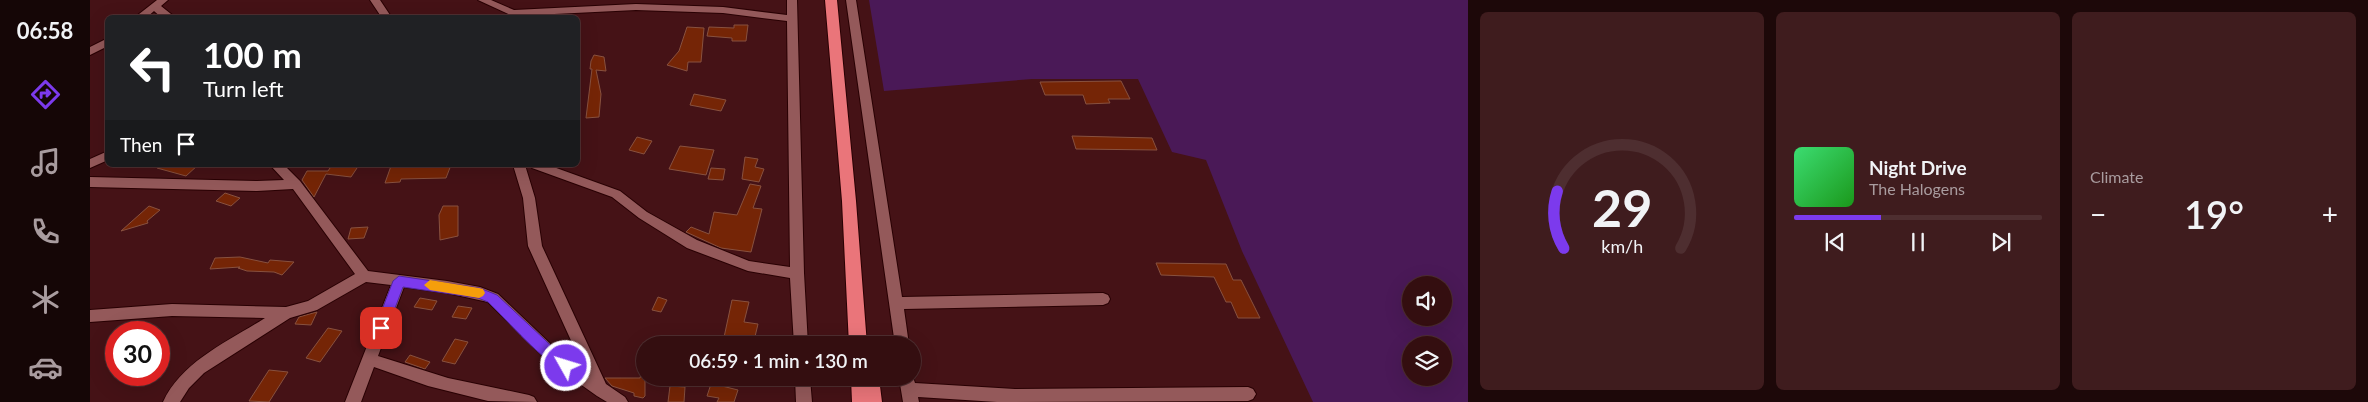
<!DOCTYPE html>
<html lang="en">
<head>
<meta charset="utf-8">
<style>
	:root { --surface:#340e10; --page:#3f1c1e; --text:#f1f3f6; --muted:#a99c9f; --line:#4e2e30; --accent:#7c3aed }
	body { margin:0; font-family:Lato,sans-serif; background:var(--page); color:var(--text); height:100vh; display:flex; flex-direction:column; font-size:19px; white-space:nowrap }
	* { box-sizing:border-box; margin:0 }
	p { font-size:16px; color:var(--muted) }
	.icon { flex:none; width:28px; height:28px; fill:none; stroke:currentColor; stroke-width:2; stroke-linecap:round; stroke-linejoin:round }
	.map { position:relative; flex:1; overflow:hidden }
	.details { display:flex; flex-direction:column; gap:12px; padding:12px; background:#1d0809; width:900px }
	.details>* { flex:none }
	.banner { position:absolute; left:15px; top:15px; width:475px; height:152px; border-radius:8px; box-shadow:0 5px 20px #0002,0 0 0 1px var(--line); background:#202124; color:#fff; overflow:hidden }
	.tools { position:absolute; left:1312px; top:276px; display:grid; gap:10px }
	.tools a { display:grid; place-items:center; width:50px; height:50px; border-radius:50%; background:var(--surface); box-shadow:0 5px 20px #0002,0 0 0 1px var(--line); font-size:25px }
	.speed { position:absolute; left:15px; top:321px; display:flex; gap:10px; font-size:25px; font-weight:700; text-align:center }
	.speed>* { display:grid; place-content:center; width:65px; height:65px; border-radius:50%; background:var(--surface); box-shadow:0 5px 20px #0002,0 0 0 1px var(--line); line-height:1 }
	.speed .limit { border:8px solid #d22; background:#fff; color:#111 }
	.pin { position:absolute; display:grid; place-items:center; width:42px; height:42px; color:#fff; margin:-21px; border-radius:10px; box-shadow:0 2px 8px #0006 }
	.me { position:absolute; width:55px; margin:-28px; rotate:309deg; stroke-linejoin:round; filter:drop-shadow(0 0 4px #0008) }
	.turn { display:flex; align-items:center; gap:18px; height:105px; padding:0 15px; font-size:22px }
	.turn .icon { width:65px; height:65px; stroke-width:2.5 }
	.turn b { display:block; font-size:35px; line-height:42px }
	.then { display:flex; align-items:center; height:48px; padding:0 15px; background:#0003; gap:10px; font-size:19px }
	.big { font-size:38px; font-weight:600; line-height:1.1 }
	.details .card { flex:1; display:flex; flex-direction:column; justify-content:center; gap:8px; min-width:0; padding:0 18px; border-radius:8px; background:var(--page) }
	.details .dial { align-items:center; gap:0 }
	.dial svg { height:130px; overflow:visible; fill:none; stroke:var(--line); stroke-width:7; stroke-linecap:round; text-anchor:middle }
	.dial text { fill:var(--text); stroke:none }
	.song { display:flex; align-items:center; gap:15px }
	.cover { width:60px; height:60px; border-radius:8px; background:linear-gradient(135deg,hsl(140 70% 55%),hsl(120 70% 35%)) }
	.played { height:5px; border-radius:2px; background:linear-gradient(90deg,var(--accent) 35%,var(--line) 35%) }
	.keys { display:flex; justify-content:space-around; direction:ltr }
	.heat { display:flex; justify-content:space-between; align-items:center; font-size:28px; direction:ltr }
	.details .tiles { flex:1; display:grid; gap:12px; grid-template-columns:repeat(3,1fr) }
	.trip { position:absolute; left:546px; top:336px; width:285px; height:50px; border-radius:25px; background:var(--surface); box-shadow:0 5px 20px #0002,0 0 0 1px var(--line); font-weight:600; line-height:50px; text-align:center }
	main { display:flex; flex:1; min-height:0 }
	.tabs { display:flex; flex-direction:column; width:90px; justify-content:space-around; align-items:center; background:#150606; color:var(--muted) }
	.tabs .icon { width:35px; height:35px }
	.tabs .active { color:var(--accent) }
	.tabs b { font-size:22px; color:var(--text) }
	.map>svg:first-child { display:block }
	.green { fill:#4a1957; fill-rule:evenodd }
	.building { fill:#752506; stroke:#88513f }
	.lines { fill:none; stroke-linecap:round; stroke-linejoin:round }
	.minor-casing { stroke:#290003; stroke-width:2 }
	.highway-casing { stroke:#290003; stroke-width:2 }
	.minor { fill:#94595a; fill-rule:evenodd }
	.highway { fill:#ea757a; fill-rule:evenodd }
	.route { fill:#7c3aed; stroke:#51269a }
	.slow { fill:#f59e0b }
</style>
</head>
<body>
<main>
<nav class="tabs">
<b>06:58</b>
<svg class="icon active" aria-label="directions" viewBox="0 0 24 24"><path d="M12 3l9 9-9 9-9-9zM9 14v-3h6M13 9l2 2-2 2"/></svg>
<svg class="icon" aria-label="music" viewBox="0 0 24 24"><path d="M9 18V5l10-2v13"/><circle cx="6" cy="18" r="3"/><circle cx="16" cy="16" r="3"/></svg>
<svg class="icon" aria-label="phone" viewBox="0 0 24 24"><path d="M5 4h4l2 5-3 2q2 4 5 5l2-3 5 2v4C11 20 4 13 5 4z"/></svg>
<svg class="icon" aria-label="climate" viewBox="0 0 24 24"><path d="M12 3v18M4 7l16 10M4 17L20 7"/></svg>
<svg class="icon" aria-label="car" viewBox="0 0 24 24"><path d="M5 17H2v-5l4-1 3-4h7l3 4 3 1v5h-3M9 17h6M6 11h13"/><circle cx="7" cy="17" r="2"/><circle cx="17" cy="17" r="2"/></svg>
</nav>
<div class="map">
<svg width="1378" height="402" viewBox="0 0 1378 402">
	<rect width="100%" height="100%" fill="#451216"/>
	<path class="green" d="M 779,0 L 1378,0 L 1378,402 L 1223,402 L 1152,251 L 1116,160 L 1082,152 L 1048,79 L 942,79 L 794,91 ZM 1321,285 L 1354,285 L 1354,318 L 1321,318 ZM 1321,345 L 1354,345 L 1354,378 L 1321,378 Z"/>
	<path class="building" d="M 644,25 L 658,25 L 656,41 L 642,41 L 642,38 L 617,36 L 619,27 L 644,28 Z
		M 597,27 L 614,28 L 611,62 L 598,62 L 597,71 L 577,65 L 589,51 Z
		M 504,55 L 514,57 L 516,71 L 506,70 L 511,94 L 509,117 L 496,118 L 502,69 L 500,69 L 501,61 Z
		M 1031,81 L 1040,99 L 1018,99 L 1020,103 L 996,104 L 993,95 L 955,95 L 950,82 Z
		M 604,94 L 636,100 L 631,111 L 600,105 Z
		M 982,136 L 1062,138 L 1067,150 L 986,149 Z
		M 547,137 L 562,141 L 554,154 L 539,150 Z
		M 590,146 L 624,150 L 616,175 L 579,169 Z
		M 655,157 L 668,159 L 665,167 L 674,169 L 669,182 L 652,179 Z
		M 68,165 L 108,165 L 96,176 L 67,168 Z
		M 242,165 L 269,165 L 261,177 L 236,174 L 224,197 L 212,180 L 217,171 L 238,171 Z
		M 361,165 L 356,178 L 311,179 L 310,182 L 295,183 L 301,166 Z
		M 621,168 L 635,169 L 633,180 L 618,179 Z
		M 660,184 L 671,186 L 663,208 L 672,209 L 661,252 L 631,248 L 596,232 L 601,227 L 619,234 L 624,212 L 647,215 Z
		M 135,193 L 150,198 L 141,206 L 126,201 Z
		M 59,206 L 70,210 L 57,221 L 58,223 L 31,231 Z
		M 353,206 L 368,206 L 368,236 L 350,240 L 349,215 Z
		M 278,227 L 274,238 L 258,239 L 261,228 Z
		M 150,257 L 178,263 L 180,260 L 204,262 L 192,275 L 184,272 L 157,271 L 148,268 L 150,267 L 120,269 L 125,258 Z
		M 1066,263 L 1136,264 L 1143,280 L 1151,280 L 1170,318 L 1148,318 L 1141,302 L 1136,302 L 1124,277 L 1071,275 Z
		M 568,297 L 577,300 L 571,312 L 562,310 Z
		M 330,298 L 347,301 L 342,310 L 324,307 Z
		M 642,300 L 659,302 L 654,322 L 668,324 L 663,345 L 633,342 Z
		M 368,306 L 382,308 L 376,319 L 362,317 Z
		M 227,312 L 221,325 L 205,324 L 209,317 Z
		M 238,328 L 252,331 L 230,362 L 216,358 Z
		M 365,339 L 378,342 L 365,364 L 352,361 Z
		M 320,355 L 340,362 L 335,369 L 315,362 Z
		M 553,367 L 555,368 L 555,396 L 553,398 L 544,396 L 544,393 L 522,386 L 515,378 L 550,378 Z
		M 179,370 L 198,372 L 179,402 L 159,401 Z
		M 623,378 L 634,378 L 632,386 L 648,390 L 644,402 L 627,402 L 629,398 L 617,396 Z
		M 580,386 L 595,387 L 594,402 L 578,402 Z"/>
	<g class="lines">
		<g class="minor-casing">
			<path id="minor" d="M 67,0 L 78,0 L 71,6 L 86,18 L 72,18 L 64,11 L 56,18 L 44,18 Z
				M 280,0 L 290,0 L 302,18 L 292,18 Z
				M 388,0 L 401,0 L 424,10 L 546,4 L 633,7 L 697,15 L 697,0 L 707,0 L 714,273 L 718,345 L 704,345 L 700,278 L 658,271 L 597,248 L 549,218 L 522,197 L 442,168 L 440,165 L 458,165 L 530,191 L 557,212 L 607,240 L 659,261 L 700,267 L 697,21 L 633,13 L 546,10 L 423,16 Z
				M 756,0 L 766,0 L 812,297 L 1013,293 L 1018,295 L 1020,299 L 1018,303 L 1013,305 L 814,309 L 819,345 L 805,345 Z
				M 18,38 L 18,46 L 0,55 L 0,47 Z
				M 18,151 L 18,160 L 0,168 L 0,159 Z
				M 180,165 L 194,165 L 210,181 L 278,271 L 357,281 L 390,287 L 408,294 L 469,352 L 494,369 L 438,246 L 433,198 L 423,165 L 435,165 L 445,198 L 452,246 L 516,384 L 535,397 L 538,402 L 517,402 L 507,396 L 459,362 L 398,302 L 357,293 L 314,287 L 288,356 L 358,378 L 439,395 L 444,397 L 447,402 L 398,401 L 338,386 L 284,367 L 271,402 L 255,402 L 301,285 L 276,282 L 227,310 L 200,318 L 114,373 L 99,388 L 90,402 L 73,402 C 92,361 139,341 175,318 L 82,316 L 0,322 L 0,310 L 82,304 L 196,307 L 218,301 L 265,274 L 203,189 L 167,191 L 0,187 L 0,177 L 167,181 L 194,180 Z
				M 822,374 L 825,383 L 925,389 L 1158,387 L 1163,389 L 1166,394 L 1163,399 L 1158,401 L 907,402 L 828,397 L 829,402 L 813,402 L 809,378 L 822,378 Z
				M 705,378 L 720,378 L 722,402 L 706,402 Z"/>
		</g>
		<g class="highway-casing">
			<path id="highway" d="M 735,0 L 747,0 L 766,201 L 777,345 L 759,345 L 752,201 Z
				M 761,378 L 789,378 L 792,402 L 762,402 Z"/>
		</g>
		<use href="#minor" class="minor"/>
		<use href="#highway" class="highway"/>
	</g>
	<path class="route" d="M 309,276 L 390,288 L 407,295 L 469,353 L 481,361 L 483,366 L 481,370 L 476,372 C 454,363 417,320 398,302 L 388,298 L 313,287 L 296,332 L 287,332 L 285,328 L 303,281 Z"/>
	<path class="slow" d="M 340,280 L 389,288 L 393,289 L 395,293 L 393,296 L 389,298 L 340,290 L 334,285 Z"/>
</svg>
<div class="tools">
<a><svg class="icon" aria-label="sound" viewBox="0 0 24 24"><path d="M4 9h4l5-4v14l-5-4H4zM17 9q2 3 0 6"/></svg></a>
<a><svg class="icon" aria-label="layers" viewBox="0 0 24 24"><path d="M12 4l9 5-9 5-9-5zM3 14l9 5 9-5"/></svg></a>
</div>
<div class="speed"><div class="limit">30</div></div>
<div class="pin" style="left:291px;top:328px;background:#d93025"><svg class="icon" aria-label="arrive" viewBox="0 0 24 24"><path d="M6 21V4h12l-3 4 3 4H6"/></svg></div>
<svg class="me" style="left:476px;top:366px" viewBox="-20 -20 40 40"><circle r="17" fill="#7c3aed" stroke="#fff" stroke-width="3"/><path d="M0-11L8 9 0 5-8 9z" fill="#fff"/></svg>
<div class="trip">06:59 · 1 min · 130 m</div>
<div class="banner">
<div class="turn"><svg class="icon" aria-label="left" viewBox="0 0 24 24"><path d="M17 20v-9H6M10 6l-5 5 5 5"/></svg><div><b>100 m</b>Turn left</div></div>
<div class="then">Then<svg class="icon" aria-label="arrive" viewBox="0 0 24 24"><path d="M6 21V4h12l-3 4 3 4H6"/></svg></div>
</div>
</div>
<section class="details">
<div class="tiles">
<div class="card dial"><svg viewBox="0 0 100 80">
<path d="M14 69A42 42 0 1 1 86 69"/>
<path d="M14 69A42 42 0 0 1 10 34" stroke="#7c3aed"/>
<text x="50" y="56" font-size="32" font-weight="700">29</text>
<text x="50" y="72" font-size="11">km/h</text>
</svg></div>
<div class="card">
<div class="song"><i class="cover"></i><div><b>Night Drive</b><p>The Halogens</p></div></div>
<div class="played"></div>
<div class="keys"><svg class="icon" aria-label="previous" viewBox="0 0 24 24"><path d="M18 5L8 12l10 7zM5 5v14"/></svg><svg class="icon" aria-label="pause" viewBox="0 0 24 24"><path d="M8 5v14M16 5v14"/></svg><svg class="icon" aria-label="next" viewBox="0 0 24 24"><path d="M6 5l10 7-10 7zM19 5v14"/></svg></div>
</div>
<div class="card"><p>Climate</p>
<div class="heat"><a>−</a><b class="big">19°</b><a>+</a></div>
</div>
</div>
</section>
</main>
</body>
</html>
